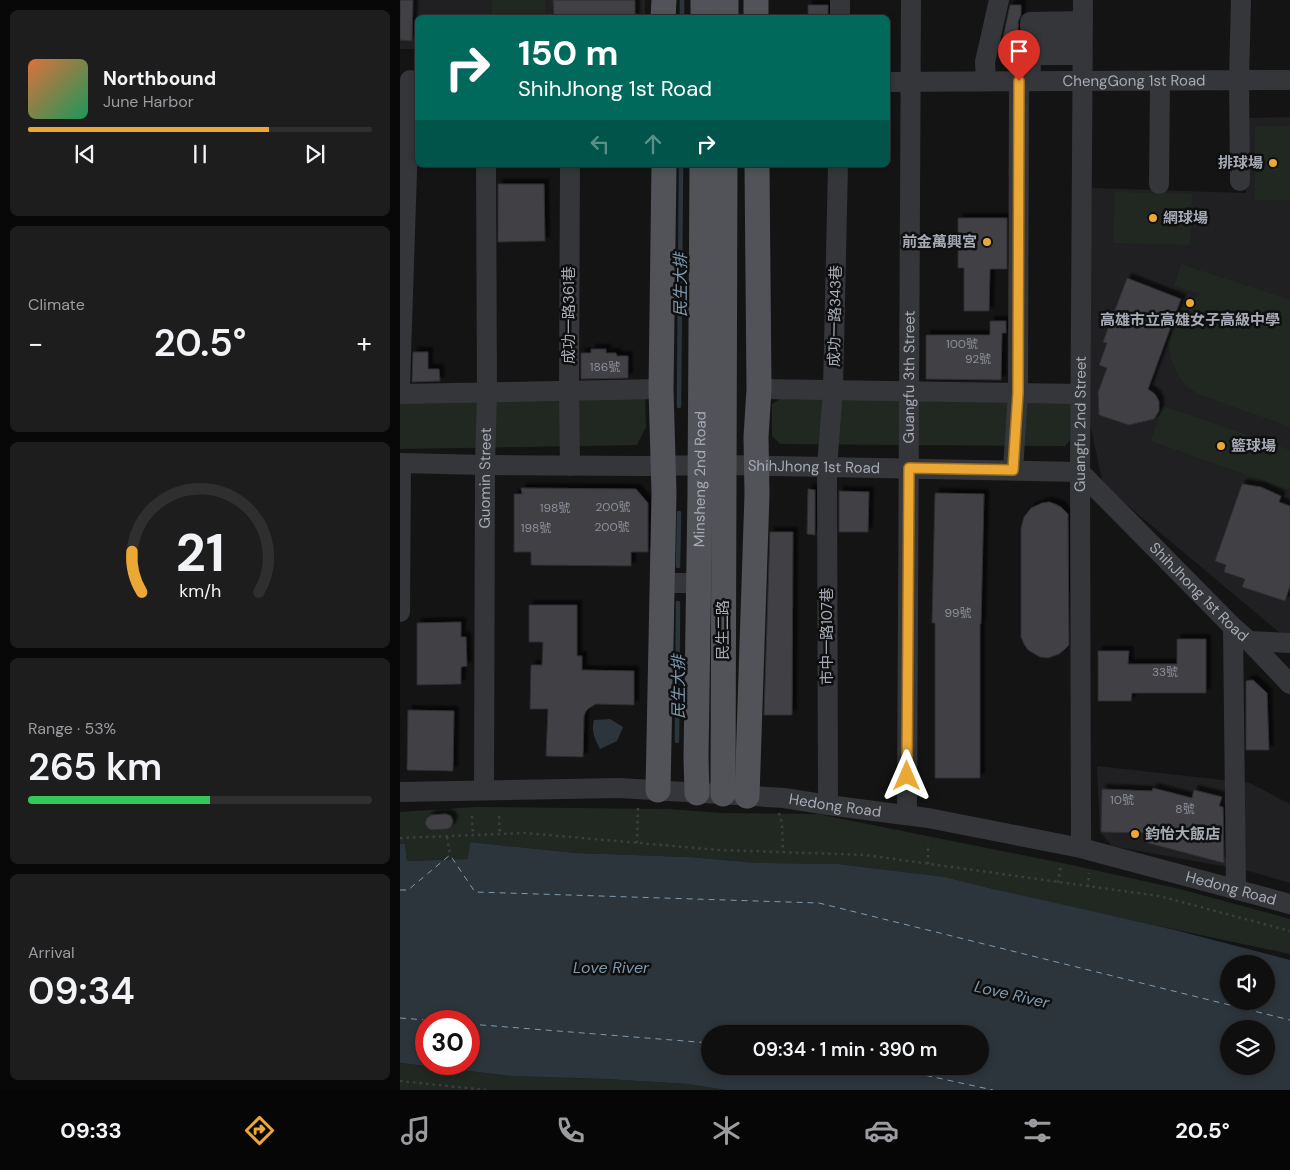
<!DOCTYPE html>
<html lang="en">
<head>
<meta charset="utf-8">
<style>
	:root { --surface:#0f0f10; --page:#1d1d1e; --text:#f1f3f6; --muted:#9b9c9f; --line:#2f2f30; --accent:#eca835 }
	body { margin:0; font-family:"DM Sans","Noto Sans TC",sans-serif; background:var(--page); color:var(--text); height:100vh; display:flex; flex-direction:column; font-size:19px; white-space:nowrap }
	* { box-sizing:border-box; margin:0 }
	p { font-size:16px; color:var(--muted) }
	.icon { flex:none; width:28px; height:28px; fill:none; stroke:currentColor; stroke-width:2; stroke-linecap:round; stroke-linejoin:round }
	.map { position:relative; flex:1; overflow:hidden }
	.sheet { display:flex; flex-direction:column; gap:10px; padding:10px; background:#080809; width:400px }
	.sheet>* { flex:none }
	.guide { position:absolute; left:15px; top:15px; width:475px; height:152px; border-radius:8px; box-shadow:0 2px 8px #0003,0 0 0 1px var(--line); background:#00695c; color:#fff; overflow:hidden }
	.buttons { position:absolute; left:820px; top:955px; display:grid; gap:10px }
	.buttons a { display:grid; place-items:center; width:55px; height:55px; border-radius:50%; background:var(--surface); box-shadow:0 2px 8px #0003,0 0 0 1px var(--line); font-size:25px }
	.speed { position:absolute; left:15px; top:1010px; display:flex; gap:10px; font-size:25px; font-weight:700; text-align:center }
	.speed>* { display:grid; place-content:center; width:65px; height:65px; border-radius:50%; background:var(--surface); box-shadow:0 2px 8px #0003,0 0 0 1px var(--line); line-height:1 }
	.speed .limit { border:8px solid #d22; background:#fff; color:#111 }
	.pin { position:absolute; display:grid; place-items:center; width:42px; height:42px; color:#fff; margin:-51px -21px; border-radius:50% 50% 50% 0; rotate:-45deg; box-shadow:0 0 5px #0007 }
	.pin .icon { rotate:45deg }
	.me { position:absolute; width:55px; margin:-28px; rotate:0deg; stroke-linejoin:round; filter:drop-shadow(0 0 4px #0008) }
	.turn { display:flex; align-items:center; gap:18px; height:105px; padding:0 20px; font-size:22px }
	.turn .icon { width:65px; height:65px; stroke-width:2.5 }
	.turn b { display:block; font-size:35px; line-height:42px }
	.lanes { display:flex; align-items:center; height:48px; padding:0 20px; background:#0003; justify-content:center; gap:25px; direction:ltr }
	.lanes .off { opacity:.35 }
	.big { font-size:38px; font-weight:600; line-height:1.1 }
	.sheet .card { flex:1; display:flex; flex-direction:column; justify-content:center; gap:8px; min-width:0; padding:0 18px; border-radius:8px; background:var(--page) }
	.sheet .dial { align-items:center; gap:0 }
	.dial svg { height:130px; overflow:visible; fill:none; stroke:var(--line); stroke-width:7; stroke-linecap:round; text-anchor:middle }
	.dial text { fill:var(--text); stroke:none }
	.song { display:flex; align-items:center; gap:15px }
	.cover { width:60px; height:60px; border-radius:8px; background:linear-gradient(135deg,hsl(20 70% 55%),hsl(150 70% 35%)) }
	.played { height:5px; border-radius:2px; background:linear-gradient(90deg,var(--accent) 70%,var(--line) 70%) }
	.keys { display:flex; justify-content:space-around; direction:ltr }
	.heat { display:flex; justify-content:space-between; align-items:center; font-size:28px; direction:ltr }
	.charge { height:8px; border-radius:4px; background:linear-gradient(90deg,#34c759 53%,var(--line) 0) }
	.trip { position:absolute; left:301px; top:1025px; width:288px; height:50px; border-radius:25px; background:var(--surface); box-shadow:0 2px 8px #0003,0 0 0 1px var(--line); font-weight:600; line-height:50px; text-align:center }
	.menu { display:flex; height:80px; justify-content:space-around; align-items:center; background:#060606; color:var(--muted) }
	.menu .icon { width:35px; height:35px }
	.menu .active { color:var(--accent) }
	.menu b { font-size:22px; color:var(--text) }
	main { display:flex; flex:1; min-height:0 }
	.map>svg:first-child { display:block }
	.built { fill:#202022 }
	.green { fill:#202821 }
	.water { fill:#2c353b; fill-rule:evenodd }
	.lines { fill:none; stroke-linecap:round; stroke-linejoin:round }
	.stream { stroke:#2c353b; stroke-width:4.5 }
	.ferry { stroke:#7d9ab0; stroke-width:1; stroke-dasharray:6 5; stroke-linecap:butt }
	.building { fill:#404145; stroke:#2e2e31; filter:url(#shadow) }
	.path { stroke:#3b3d41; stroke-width:2.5; stroke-dasharray:2.5 4; stroke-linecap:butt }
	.minor { stroke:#35363a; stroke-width:20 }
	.major { stroke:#515359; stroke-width:25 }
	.route-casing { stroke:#996d22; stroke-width:12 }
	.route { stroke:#eca835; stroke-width:9 }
	.poi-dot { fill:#eca835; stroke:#0f0f10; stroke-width:2 }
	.labels { text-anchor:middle; stroke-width:5; stroke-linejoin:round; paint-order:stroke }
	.number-label { font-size:12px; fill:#8c9099 }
	.street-label { font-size:15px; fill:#a6abb5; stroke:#0f0f10 }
	.poi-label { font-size:15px; font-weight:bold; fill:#a6abb5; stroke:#0f0f10; text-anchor:start }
	.water-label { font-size:16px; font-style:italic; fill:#7d9ab0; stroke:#0f0f10 }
</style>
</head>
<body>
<main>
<section class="sheet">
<div class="card">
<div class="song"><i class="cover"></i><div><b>Northbound</b><p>June Harbor</p></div></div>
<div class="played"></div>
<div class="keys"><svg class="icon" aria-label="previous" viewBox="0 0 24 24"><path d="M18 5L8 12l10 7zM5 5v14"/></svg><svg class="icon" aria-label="pause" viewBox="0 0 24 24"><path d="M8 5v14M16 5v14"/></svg><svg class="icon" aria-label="next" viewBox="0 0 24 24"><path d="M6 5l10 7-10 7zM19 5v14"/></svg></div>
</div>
<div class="card"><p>Climate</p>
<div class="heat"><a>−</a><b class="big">20.5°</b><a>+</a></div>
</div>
<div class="card dial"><svg viewBox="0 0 100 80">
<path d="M14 69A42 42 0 1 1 86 69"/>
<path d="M14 69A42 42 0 0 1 8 44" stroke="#eca835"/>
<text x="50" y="56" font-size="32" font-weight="700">21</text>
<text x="50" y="72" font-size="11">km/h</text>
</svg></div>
<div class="card"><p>Range · 53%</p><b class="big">265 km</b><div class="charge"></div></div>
<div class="card"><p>Arrival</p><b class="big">09:34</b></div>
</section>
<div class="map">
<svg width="890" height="1090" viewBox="0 0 890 1090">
	<defs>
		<filter id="shadow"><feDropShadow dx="4.5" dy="-4.5" stdDeviation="1" flood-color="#0009"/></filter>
	</defs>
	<rect width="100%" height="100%" fill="#141415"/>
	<path class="built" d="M 0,0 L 245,0 L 245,17 L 18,18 L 17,49 L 0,49 Z
		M 890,117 L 890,638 L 886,638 L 703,485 L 688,414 L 692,188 L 846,193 L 848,118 Z
		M 697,766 L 850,783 L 890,804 L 890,883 L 849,871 L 712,846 L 700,832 Z"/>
	<path class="green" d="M 92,0 L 145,0 L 146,17 L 92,17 Z
		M 855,126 L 890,126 L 890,200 L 855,200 Z
		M 715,192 L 792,194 L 790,245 L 713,243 Z
		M 781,264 L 890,300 L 890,427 L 798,394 L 785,385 L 777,373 L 771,359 L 768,344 L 772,326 L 782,308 L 800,294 L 774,286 Z
		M 245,394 L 246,427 L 237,445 L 0,449 L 0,398 Z
		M 384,397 L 671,402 L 670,440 L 665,446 L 380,444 L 372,436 L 372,404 Z
		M 763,406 L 890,450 L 890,490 L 751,441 Z
		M 75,807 L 267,809 L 323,813 L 418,814 L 667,864 L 780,889 L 890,919 L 890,954 L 702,914 L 589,888 L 545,877 L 439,864 L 359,863 L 289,857 L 176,853 L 70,842 L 69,859 L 7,861 L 5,844 L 0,844 L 0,812 Z
		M 0,1063 L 112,1076 L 206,1079 L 287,1084 L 326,1090 L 0,1090 Z"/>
	<path class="water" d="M 210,719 L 223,727 L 217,741 L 200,749 C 195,739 191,732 194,720 Z
		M 70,842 L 176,853 L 289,857 L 359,863 L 439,864 L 545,877 L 589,888 L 775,930 L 890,960 L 890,1090 L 326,1090 L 287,1084 L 206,1079 L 112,1076 L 0,1063 L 0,844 L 5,844 L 7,861 L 68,859 ZM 829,964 L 866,964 L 866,1001 L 829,1001 ZM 26,1021 L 69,1021 L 69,1064 L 26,1064 ZM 829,1029 L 866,1029 L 866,1066 L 829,1066 ZM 310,1034 L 580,1034 L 580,1066 L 310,1066 Z"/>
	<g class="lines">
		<path class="stream" d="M 282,18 L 282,0
			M 279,406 L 281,165
			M 278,566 L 279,513
			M 277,741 L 278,603"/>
		<path class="ferry" d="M 0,890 L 8,890 L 50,855 L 75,892 L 419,903 L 890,1020
			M 0,1018 L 40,1021
			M 69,1024 L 310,1043
			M 483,1066 L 593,1090"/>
	</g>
	<path class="building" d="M 0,0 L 13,0 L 12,41 L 0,40 Z
		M 153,0 L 235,0 L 235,18 L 154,18 Z
		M 408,5 L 428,5 L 428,18 L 408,18 Z
		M 610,5 L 621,5 L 621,15 L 618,22 L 619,56 L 599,56 Z
		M 98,184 L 144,184 L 145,241 L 98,242 Z
		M 558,218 L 607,218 L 607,269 L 590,269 L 589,311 L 564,311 L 564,268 L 558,268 Z
		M 727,278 L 781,299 L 748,389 L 755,394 L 759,401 L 759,411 L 754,419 L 729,425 L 699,415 L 698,392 L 707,368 L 699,365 L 707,343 L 703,342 Z
		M 590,321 L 606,321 L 606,333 L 602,333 L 601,380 L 526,379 L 526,335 L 590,335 Z
		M 191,349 L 206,349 L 206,353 L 216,353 L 217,356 L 228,356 L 228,378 L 181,379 L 181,353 L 191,353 Z
		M 13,352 L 28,352 L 28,369 L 39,369 L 40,381 L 12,382 Z
		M 842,484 L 861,487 L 881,496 L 879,502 L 890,506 L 890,586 L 885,601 L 842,587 L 845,579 L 824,572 L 826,565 L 815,561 Z
		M 121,488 L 236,489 L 248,503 L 248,552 L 231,552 L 231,566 L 131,565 L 131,552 L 114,552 L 114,494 L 122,494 Z
		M 408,489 L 415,490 L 415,535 L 407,534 Z
		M 439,491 L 469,492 L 468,532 L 439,532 Z
		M 535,493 L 584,494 L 581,624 L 580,624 L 580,778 L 535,778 L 535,623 L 532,623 Z
		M 649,502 L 655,504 L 661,507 L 668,514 L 669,645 L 664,650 L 659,654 L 648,658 L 640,657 L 628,650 L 624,644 L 621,637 L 621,528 L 624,517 L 631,508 L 642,503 Z
		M 370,532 L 393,532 L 392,715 L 364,715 Z
		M 129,605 L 177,605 L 177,656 L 182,656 L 182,670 L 234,671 L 234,705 L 196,704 L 189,708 L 186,711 L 184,716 L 183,757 L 146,756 L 148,709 L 130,709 L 131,665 L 142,665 L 143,642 L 129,642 Z
		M 61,622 L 61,637 L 66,637 L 67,666 L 61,667 L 61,684 L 17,685 L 17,623 Z
		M 777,639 L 806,639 L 806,693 L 732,693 L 731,701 L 698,701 L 698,651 L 729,651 L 728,664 L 777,664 Z
		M 853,680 L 867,693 L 869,750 L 846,750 L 846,681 Z
		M 8,710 L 54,711 L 53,771 L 7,770 Z
		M 753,788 L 792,798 L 794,790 L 822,797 L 819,806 L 823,807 L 824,863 L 748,843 L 745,833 L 701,832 L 702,789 L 752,791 Z
		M 46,814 L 51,816 L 53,821 L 51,827 L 47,829 L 31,830 L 27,827 L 25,823 L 27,818 L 31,815 Z"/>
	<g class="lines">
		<path class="path" d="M 379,813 L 382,823 L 383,852
			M 72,816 L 73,835
			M 99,816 L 100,834
			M 47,837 L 50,855
			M 0,838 L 125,833 L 319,850 L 466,855 L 759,896 L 890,931
			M 237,843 L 238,808
			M 528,864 L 528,844
			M 658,883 L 661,865
			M 688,887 L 689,873
			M 0,1081 L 86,1090"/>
		<g class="minor">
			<path d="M 440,18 L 440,0"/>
			<path d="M 631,38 L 677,38"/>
			<path d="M 631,55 L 677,55"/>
			<path d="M 586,81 L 585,62 L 599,0"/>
			<path d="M 631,81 L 630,22 L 683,21"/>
			<path id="s1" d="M 488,82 L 890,80"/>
			<path d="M 170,165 L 169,392 L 170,466"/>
			<path d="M 840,181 L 839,80 L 841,0"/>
			<path d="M 759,184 L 760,81"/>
			<path d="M 0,385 L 10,80"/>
			<path d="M 359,389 L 680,394"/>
			<path d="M 0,394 L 261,389"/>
			<path id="s2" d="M 0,463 L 85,465 L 243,466 L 324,465 L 680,472 L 833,627 L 849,641 L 890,684"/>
			<path d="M 613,470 L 618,393 L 619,81"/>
			<path d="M 263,583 L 298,583"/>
			<path d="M 0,612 L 1,463"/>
			<path d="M 833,627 L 836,889"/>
			<path d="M 849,641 L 890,643"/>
			<path id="s3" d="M 84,790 L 85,465 L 87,393 L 86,165"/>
			<path id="s4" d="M 0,792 L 219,788 L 384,798 L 428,805 L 528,818 L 681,848 L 890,904"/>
			<path d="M 428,805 L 427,467 L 433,390 L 438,165"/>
			<path id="s5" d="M 507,815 L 511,0"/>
			<path id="s6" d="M 681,848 L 680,472 L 683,0"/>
		</g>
		<g class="major">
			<path d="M 356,0 L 356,18"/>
			<path d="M 263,18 L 264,0"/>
			<path d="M 303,18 L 303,0"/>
			<path d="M 326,18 L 326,0"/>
			<path d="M 258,790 L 264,493 L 261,389 L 264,165"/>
			<path id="s7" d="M 297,793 L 296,758 L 300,493 L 302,165"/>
			<path d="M 323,794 L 325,165"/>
			<path d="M 347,796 L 357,494 L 356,437 L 359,389 L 357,165"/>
		</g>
	</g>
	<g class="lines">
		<g class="route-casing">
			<path id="route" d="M 507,776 L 509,468 L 613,470 L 618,393 L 619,81"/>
		</g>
		<use href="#route" class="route"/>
	</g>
	<g class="poi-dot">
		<circle cx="873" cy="163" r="5"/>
		<circle cx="753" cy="218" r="5"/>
		<circle cx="587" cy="242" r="5"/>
		<circle cx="790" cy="303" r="5"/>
		<circle cx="821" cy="446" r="5"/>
		<circle cx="735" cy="834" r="5"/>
	</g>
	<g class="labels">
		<g class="number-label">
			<text x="562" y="348">100號</text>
			<text x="578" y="363">92號</text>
			<text x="205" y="371">186號</text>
			<text x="213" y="511">200號</text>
			<text x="155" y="512">198號</text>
			<text x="212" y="531">200號</text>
			<text x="136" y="532">198號</text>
			<text x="558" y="617">99號</text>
			<text x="765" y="676">33號</text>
			<text x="722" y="804">10號</text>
			<text x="785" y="813">8號</text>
		</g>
		<g class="street-label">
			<text dy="5" stroke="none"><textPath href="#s1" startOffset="246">ChengGong 1st Road</textPath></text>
			<text transform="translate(169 315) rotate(-90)" y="5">成功一路361巷</text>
			<text transform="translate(435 316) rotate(-89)" y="5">成功一路343巷</text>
			<text dy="5" stroke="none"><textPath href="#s5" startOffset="438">Guangfu 3th Street</textPath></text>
			<text dy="5" stroke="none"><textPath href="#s6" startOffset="424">Guangfu 2nd Street</textPath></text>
			<text dy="5" stroke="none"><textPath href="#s2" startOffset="414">ShihJhong 1st Road</textPath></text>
			<text dy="5" stroke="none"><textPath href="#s3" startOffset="312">Guomin Street</textPath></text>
			<text dy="5" stroke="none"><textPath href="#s7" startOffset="314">Minsheng 2nd Road</textPath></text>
			<text dy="5" stroke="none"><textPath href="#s2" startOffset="849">ShihJhong 1st Road</textPath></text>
			<text transform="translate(323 630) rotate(-90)" y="5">民生二路</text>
			<text transform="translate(427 636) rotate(-90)" y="5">市中一路107巷</text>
			<text dy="5" stroke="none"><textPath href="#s4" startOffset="436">Hedong Road</textPath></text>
			<text dy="5" stroke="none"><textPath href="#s4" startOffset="841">Hedong Road</textPath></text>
		</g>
		<g class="poi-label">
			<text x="863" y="168" text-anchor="end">排球場</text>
			<text x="763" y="223">網球場</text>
			<text x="577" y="247" text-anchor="end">前金萬興宮</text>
			<text x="790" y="325" text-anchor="middle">高雄市立高雄女子高級中學</text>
			<text x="831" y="451">籃球場</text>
			<text x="745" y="839">鈞怡大飯店</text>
		</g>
		<g class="water-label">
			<text transform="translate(280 285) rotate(-90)" y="6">民生大排</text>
			<text transform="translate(278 687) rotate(-90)" y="6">民生大排</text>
			<text x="211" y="973">Love River</text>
			<text transform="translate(612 994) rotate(13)" y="6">Love River</text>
		</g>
	</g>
</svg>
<div class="buttons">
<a><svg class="icon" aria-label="sound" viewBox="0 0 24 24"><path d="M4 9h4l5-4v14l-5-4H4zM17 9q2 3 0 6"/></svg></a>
<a><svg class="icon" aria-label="layers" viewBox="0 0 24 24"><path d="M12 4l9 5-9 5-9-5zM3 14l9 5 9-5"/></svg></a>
</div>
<div class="speed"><div class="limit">30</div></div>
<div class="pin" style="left:619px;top:81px;background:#d93025"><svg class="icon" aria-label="arrive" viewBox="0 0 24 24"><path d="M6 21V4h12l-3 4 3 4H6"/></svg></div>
<svg class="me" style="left:507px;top:776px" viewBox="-20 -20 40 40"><path d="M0-17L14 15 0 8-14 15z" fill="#eca835" stroke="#fff" stroke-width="4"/></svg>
<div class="trip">09:34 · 1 min · 390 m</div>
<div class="guide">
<div class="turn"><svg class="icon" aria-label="right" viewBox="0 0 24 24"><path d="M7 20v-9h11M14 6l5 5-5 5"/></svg><div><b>150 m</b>ShihJhong 1st Road</div></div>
<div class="lanes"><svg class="icon off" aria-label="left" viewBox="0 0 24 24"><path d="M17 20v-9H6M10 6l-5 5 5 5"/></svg><svg class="icon off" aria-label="ahead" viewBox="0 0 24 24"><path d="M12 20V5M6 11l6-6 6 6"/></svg><svg class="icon" aria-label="right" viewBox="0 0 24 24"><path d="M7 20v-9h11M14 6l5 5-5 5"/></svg></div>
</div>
</div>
</main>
<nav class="menu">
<b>09:33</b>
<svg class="icon active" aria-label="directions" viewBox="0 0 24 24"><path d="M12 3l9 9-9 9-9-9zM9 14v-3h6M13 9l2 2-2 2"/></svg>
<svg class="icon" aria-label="music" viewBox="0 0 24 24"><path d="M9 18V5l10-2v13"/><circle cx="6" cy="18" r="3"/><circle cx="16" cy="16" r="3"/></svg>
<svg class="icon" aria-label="phone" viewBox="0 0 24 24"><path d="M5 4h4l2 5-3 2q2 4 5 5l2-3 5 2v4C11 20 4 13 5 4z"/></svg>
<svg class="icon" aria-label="climate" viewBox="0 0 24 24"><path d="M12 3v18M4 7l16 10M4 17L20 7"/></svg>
<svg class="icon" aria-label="car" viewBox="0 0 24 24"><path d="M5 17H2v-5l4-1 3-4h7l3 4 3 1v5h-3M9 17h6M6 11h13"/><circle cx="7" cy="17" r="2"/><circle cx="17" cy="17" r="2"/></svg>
<svg class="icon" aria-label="filters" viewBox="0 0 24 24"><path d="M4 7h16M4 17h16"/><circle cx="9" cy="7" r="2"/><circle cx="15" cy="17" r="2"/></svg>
<b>20.5°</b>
</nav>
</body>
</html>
